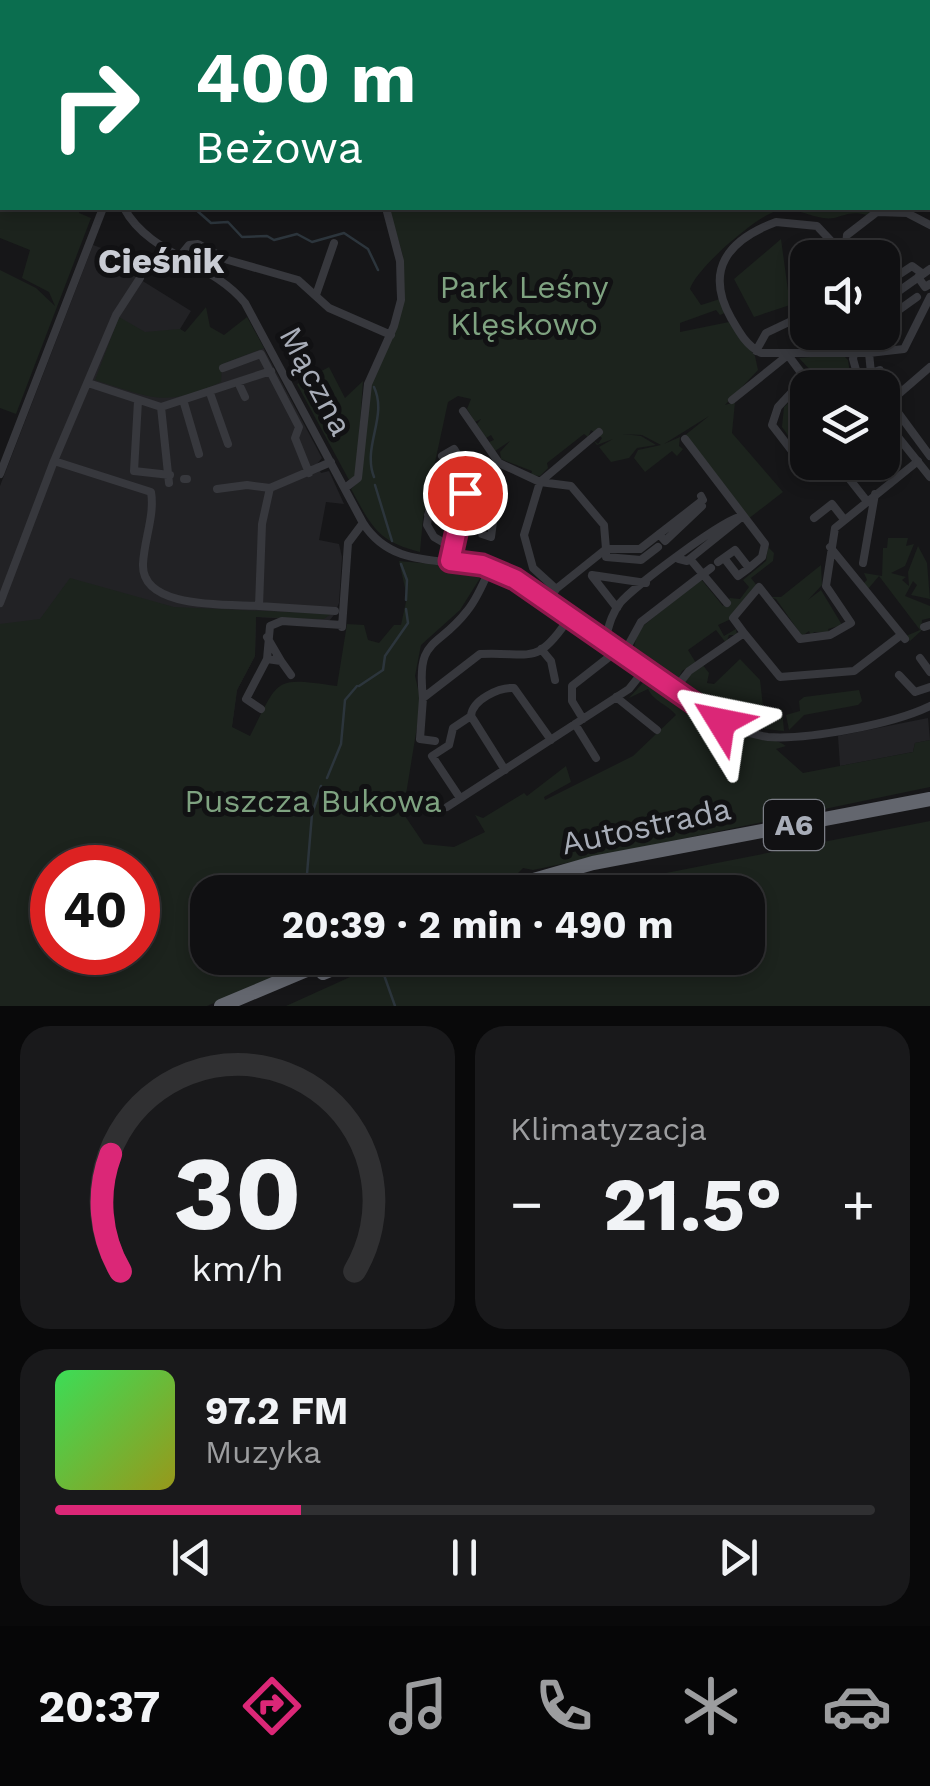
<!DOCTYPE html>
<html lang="pl">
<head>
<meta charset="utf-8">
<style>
	:root { --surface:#101012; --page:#19191b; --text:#f1f3f6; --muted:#9c9d9f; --line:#303032; --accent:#db2777 }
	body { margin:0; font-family:"Work Sans",sans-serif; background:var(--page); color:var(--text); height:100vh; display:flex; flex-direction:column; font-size:38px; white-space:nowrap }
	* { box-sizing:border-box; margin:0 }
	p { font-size:32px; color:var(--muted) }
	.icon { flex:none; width:55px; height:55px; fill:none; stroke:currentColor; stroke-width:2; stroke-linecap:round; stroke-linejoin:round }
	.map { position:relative; height:1006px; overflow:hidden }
	.sheet { display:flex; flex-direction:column; gap:20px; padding:20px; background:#09090a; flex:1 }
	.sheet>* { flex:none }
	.hud { position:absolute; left:0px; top:0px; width:930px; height:210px; box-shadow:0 5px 15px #0003,0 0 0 2px var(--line); background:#0b6e4f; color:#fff; overflow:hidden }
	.fabs { position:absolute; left:790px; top:240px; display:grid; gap:20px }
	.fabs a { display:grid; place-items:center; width:110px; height:110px; border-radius:20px; background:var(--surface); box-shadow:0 5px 15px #0003,0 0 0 2px var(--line); font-size:50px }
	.speed { position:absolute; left:30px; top:845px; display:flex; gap:20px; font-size:50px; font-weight:700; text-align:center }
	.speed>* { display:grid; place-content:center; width:130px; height:130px; border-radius:50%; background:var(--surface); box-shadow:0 5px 15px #0003,0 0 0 2px var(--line); line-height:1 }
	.speed .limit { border:15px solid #d22; background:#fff; color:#111 }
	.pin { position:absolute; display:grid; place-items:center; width:85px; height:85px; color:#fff; margin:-42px; border:5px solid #fff; border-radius:50%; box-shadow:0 2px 10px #0007 }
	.me { position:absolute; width:110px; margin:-55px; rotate:305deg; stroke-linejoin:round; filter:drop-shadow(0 0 8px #0008) }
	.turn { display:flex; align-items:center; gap:35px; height:210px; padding:0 30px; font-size:45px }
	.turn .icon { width:130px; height:130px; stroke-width:2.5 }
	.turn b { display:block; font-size:70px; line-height:85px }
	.big { font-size:75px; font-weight:700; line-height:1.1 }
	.sheet .card { flex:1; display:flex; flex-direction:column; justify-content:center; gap:15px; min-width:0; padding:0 35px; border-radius:30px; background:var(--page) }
	.sheet .dial { align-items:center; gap:0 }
	.dial svg { height:260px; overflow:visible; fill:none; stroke:var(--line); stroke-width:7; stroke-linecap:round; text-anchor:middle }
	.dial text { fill:var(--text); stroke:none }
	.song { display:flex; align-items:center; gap:30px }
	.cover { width:120px; height:120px; border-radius:15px; background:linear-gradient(135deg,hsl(130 70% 55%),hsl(60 70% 35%)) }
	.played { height:10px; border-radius:5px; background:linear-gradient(90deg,var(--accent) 30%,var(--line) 30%) }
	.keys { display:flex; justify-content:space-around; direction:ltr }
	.heat { display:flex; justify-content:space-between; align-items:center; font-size:55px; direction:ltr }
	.sheet .tiles { flex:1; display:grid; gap:20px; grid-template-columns:1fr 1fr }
	.card:last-child { grid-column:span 2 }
	.trip { position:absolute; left:190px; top:875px; width:575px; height:100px; border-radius:30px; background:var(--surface); box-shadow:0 5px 15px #0003,0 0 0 2px var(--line); font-weight:700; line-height:100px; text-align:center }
	.tabs { display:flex; height:160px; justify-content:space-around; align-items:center; background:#060607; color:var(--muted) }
	.tabs .icon { width:70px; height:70px }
	.tabs .on { color:var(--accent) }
	.tabs b { font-size:45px; color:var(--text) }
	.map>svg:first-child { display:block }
	.built { fill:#222225 }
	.green { fill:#1c231d; fill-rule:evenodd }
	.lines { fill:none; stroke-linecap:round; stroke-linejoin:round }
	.stream { stroke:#2c353c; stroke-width:2.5 }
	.minor { stroke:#37383d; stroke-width:8 }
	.highway { stroke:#63666e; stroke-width:14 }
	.route-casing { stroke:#8e194d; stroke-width:25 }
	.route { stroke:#db2777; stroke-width:18 }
	.labels { text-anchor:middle; stroke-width:10; stroke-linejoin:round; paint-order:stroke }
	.shield { fill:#111113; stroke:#7b7e86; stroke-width:2.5 }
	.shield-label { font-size:30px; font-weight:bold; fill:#a8adb8 }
	.park-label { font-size:32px; fill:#7fa381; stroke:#111113 }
	.street-label { font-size:32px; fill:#a8adb8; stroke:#111113 }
	.neighbourhood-label { font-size:35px; font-weight:bold; fill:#c9ccd4; stroke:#111113 }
</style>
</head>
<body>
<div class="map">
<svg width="930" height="1006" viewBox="0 0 930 1006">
	<rect width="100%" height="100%" fill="#161618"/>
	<path class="built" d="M 93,245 L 139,262 L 133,275 L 191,311 L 180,329 L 205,349 L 255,332 L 322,458 L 317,464 L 321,473 L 329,471 L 344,504 L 326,502 L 319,540 L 339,544 L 342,557 L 339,603 L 334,615 L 329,621 L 256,617 L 255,656 L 237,690 L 231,733 L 25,630 L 0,624 L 0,486 Z
		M 928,718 L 930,740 L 915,743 L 913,752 L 840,766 L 838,736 Z"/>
	<path class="green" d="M 0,164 L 2,208 L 79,208 L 79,213 L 91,218 L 16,414 L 0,408 L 0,270 L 36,288 L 55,306 L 49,292 L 22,278 L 30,250 L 0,238 Z
		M 389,208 L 877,208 L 867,215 C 845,209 840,221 823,218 C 808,216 791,206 776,211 C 754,218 695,270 690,289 L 701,305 L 720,299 L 727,312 L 720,315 L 716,310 L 680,323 L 680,332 L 729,322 L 755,356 L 758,370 L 725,405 L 735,402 L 732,433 L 783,492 L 748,519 L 684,436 L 709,416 L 664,444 L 680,437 L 679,446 L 683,449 L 677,456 L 672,451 L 645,472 L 634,458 L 638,450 L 661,445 L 642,435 L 623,434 L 641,436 L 656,445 L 637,448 L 629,458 L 611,462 L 599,447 L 613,439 L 597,445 L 593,440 L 598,444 L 602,438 L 591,430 L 588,437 L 584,434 L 547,463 L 548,468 L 540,476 L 531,475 L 532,471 L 501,459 L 500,452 L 510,441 L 495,451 L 489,442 L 494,440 L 491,435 L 486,438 L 477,424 L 481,419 L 475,422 L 467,409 L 471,399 L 458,396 L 448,402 L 423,518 L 420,552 C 377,541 372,527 351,489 L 356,484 L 367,394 L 404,301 L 403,256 Z
		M 781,239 L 790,305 L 754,317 L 734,279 Z
		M 206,307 L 210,327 L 224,335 L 247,317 L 264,348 L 222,364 L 221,382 C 163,408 153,398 95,380 L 119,317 L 145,332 L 180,329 L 185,332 Z
		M 842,354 L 848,360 L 850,373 L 840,387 L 826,387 L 799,358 Z
		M 796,360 L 822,387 L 808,388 L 807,433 L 794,444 L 782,427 L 784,407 L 813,380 Z
		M 329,367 L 345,398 L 363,381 L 356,478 L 349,480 L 297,384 Z
		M 888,538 L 908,538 L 906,546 L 914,544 L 905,566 L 891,573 L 906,577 L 902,580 L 909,586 L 908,572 L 918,546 L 927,563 L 930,599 L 911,595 L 917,585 L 913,581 L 905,596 L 930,606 L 930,618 L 922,620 L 921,631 L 910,641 L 906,636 L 920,630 L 879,576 L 868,589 L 863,584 L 867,580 L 864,573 L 882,576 L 883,548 L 887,548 Z
		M 768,547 L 774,553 L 773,561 L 751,578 L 758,587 L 731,619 L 718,625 L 724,636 L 736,629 L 737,635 L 729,635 L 726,643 L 716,630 L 688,650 L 696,663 L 682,671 L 676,683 L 633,652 L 638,630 L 701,579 L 723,606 L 730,598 L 740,599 L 749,587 L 743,580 L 766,561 Z
		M 399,561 L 477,568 L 482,575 L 460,610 L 421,645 L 415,676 L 421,702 L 403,813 L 424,844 L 454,847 L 485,832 L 475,815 L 483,818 L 524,793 L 527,796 L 566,766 L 571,782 L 544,797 L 545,800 L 633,756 L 676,715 C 666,703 654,702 648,689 L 629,698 L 649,676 C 675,695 702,717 731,730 C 749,738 771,735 786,746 L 776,749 L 803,773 L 913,752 L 915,743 L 930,740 L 930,787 L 533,870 L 523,868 L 516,875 L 465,892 L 208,892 L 208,958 L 315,960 L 207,1006 L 0,1006 L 0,624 L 40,619 L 70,578 L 174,607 L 331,614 L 324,619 L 256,617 L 255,656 L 237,690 L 232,727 L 250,736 C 280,677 273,677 337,686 L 347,624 L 364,625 L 368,640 L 379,643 L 394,625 L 401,625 L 407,597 ZM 52,868 L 138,868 L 138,952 L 52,952 Z
		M 821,565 L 822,585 L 808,600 L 821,590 L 842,625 L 828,629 L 830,633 L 814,632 L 811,636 L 809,631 L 802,636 L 776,599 L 770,597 L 781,597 Z
		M 740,659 L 760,680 L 764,715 L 782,709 L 784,731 L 754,728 L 752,716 L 710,694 L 707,698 L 684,681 L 702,664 L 709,673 L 707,683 L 714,684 Z
		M 859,690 L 862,701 L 858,705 L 804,715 L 789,730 L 786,715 L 800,711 L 799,701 L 804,697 Z
		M 930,821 L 930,1006 L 286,1006 L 392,958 L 748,958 L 748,892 L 569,892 Z"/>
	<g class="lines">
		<path class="stream" d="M 176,2 L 177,0
			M 194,208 L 211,223 L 228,222 L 242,237 L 267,236 L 274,240 L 297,234 L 312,242 L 344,233 L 368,249 L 378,270
			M 374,387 C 388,417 362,446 374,477
			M 375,485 L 392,541
			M 401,564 L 407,580 L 406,600
			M 359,686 L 383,670 L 385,656 L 408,623 L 406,609
			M 327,778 L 341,744 L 345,700 L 357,686
			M 307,874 L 312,814 L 321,786
			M 384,975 L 395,1006"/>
		<path class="minor" d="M 274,0 L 274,2
			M 356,0 L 357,2
			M 928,45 L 930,44
			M 0,160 L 2,161
			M 928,185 L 930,187
			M 124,208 C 149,255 212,262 245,303 L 363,523 C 396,575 455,553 504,573 L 709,714 C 727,726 746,734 768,737 C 808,740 893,724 930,706
			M 878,212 L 907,213 L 930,225
			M 845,255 L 847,235 L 882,208
			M 180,256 L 189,245 L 198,244 L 228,260 L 298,280 L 329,308 L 391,335
			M 847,258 L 817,226 L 776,222 C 728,240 704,270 731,318 C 739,332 746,345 761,353 L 869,353 L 874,332
			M 918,277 L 925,287 L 930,284
			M 140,278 L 116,315 L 54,461 L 151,492 C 155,515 144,540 143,564 C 141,610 229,604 259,606
			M 882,286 L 912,266 L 923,274
			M 316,295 L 334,243
			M 882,303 L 930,269
			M 882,322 L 917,297
			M 858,332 L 853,359 L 861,388
			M 756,351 L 766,333 L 808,313
			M 840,352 L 843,332
			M 827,353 L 828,332
			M 223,368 L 261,354 L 299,427 L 295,438 L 309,473
			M 880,370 L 871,373 L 869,353 L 904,349 L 930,297
			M 238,382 L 245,397
			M 88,383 L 161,407 L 271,371
			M 210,393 L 228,444
			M 732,400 L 788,355 L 805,378 L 778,407 L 772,425 L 792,451 L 808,442
			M 138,401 L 134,471 L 170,475
			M 184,403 L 199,454
			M 886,405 L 930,367
			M 161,407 L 169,483
			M 463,411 L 499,463
			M 899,414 L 930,456
			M 882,417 L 930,477
			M 685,439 L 765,544 L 762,557 L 749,568
			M 442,456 L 454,449 L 473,479
			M 331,462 L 270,488 L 262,524 L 259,606 L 335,611
			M 836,462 L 866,500
			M 0,474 L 103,208
			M 184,479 L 187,479
			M 445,482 L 432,491 L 427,525 L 434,537 L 453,548
			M 345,488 L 358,478 L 368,384 L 394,326 L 401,300 L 400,261 L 386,208
			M 217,489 L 247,485 L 270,488
			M 428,515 L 442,510
			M 460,515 L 493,522 L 491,537 L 482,534 L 483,520
			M 814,518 L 832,504 L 843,518
			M 659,534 L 665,541 L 702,506
			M 830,547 L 905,639
			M 606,549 L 606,557 L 641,560 L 658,547
			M 679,559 L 687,561 L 743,516
			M 690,559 L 727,603
			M 451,561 C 456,524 459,478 499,463 L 540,482 L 599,432
			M 718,562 L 735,550 L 749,568 L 738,576 L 724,558
			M 863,563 L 875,494
			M 490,568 C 484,582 477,599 467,611 C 437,650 416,636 423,698 L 480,654 C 531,651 536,669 571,615
			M 592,575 L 646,583
			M 592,576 L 617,608
			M 556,589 L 606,549 L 640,549 L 703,500 L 701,496
			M 549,600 L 556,589 L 533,568 L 524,535 L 540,482 L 571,486 L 604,525 L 606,549
			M 0,603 L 54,461
			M 342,627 L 348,543 L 363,523
			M 924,627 L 930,625
			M 744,633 L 780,677 L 854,671 L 901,635
			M 267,637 L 281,661
			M 605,640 C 609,626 611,615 620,603 C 633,587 726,517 743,516
			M 541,649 L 551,661 L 555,680
			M 624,653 L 641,622 L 711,568
			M 920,658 L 930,672
			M 267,659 L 281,661 L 291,675
			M 899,675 L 915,692 L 930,687
			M 674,690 L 689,671 L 744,633 L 733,618 L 759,587 L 800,639 L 830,635 L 851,623 L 826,586 L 835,528 L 918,461
			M 616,697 L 657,730
			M 423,698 L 420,739 L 435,741
			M 261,709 L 246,699 L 267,659 L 270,626 L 282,621 L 342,625
			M 583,719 L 572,701 L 572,686 L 618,650
			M 575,724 L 596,758
			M 505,770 L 471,716 C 472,700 499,687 514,688 L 551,740
			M 460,798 L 432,756 L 449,745 L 453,728 L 471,716
			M 447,807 L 629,689 L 645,669"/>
		<path class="highway" d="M 492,892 L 593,863 L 930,799
			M 323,973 L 360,958
			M 221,1006 L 335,958"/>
	</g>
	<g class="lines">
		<g class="route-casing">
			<path id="route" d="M 465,493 L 450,561 L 482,565 L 515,579 L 721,722"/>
		</g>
		<use href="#route" class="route"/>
	</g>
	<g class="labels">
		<rect class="shield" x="764" y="800" width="60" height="50" rx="8"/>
		<g class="shield-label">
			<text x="794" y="835">A6</text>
		</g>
		<g class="park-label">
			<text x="524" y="298">Park Leśny<tspan x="524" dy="37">Klęskowo</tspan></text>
			<text x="313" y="812">Puszcza Bukowa</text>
		</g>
		<g class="street-label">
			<text transform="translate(316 381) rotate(62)" y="11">Mączna</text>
			<text transform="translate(646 826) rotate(-12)" y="11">Autostrada</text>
		</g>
		<g class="neighbourhood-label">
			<text x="161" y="273">Cieśnik</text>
		</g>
	</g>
</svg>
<div class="fabs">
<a><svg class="icon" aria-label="sound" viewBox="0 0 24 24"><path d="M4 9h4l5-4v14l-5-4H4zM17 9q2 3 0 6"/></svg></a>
<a><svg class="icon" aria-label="layers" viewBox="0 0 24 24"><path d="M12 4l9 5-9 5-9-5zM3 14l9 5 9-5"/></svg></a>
</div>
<div class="speed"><div class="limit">40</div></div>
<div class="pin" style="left:465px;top:493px;background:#d93025"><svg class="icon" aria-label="arrive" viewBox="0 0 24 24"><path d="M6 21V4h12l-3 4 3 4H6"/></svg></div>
<svg class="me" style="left:721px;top:722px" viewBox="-20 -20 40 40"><path d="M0-17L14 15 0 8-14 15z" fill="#db2777" stroke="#fff" stroke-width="4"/></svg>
<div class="trip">20:39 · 2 min · 490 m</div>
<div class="hud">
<div class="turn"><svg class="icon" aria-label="right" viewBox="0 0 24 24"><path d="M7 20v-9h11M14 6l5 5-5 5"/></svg><div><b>400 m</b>Beżowa</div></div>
</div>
</div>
<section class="sheet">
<div class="tiles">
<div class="card dial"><svg viewBox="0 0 100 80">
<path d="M14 69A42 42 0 1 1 86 69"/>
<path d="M14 69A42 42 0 0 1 11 33" stroke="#db2777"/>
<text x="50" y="56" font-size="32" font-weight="700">30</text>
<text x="50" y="72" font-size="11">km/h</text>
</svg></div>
<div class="card"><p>Klimatyzacja</p>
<div class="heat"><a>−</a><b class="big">21.5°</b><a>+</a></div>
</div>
<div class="card">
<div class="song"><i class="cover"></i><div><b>97.2 FM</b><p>Muzyka</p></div></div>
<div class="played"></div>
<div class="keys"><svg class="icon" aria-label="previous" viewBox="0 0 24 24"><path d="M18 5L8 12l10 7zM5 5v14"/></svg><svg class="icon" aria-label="pause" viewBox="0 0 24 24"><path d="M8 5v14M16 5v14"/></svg><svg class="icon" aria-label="next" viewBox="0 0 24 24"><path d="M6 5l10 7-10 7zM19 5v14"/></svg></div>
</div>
</div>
</section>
<nav class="tabs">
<b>20:37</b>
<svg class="icon on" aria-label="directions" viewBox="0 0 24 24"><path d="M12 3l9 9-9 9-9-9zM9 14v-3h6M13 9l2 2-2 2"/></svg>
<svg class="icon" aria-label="music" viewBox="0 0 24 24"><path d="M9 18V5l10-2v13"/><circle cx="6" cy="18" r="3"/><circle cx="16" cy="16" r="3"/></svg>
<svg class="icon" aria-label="phone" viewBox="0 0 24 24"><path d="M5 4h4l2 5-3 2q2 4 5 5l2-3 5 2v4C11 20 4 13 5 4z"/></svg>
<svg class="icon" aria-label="climate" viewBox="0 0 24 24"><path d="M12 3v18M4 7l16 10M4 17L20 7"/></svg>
<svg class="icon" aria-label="car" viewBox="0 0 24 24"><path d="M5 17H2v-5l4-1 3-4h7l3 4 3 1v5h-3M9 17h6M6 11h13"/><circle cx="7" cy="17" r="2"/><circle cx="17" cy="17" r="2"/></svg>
</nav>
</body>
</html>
